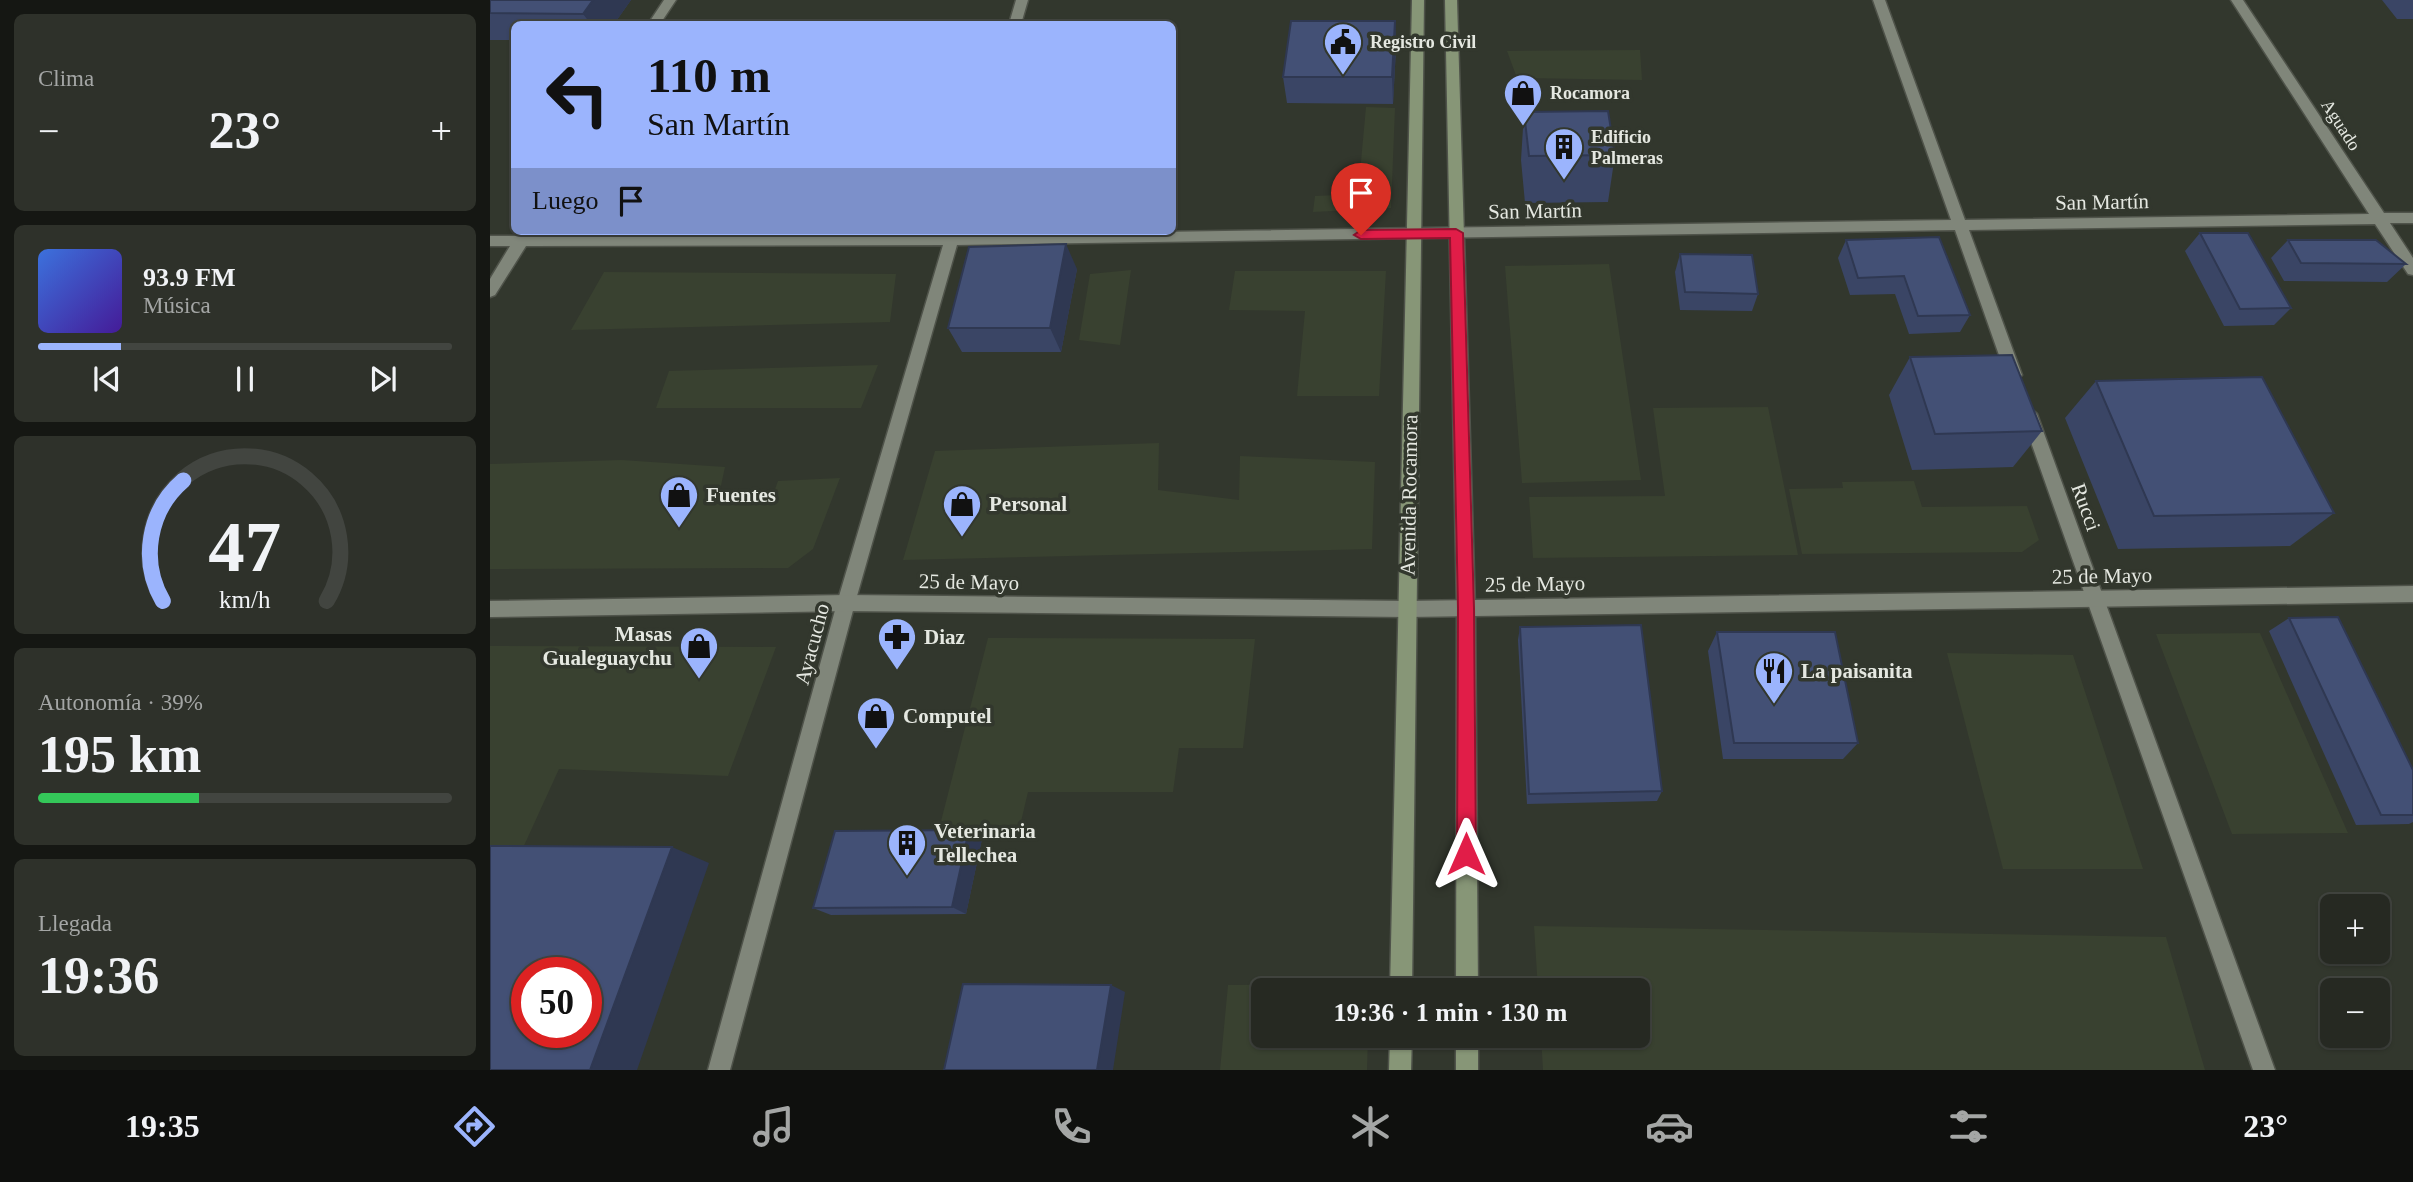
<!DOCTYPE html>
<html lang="es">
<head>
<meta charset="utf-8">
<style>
	:root { --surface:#262922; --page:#2e312a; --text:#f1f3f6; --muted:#a4a6a5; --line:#424540; --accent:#9bb4fd }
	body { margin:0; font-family:Georgia,serif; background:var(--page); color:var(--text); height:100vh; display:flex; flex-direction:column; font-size:26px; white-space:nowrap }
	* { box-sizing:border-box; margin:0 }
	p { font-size:23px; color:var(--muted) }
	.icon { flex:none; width:38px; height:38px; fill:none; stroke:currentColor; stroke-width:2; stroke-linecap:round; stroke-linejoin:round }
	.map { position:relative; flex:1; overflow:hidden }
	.drawer { display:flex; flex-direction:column; gap:14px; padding:14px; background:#151713; width:490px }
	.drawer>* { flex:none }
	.top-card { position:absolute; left:21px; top:21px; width:665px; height:214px; border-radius:10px; box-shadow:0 2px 5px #0004,0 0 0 2px var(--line); background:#9bb4fd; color:#111; overflow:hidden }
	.tools { position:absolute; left:1830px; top:894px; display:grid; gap:14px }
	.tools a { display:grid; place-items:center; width:70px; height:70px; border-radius:10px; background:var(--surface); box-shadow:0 2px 5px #0004,0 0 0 2px var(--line); font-size:35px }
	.speed { position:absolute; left:21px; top:957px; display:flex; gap:14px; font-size:35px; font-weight:700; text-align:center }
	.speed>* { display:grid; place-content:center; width:91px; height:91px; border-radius:50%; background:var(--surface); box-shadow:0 2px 5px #0004,0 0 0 2px var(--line); line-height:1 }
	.speed .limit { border:10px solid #d22; background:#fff; color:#111 }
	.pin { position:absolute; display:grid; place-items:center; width:60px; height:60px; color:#fff; margin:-72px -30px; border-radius:50% 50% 50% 0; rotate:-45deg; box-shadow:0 0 7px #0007 }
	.pin .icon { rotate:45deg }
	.me { position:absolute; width:77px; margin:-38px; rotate:0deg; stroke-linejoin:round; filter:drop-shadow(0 0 5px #0008) }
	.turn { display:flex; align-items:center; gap:24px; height:147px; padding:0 21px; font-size:32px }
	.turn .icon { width:91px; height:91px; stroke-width:2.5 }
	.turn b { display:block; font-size:49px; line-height:60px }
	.then { display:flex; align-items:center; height:66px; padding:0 21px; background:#0003; gap:14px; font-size:26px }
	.big { font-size:52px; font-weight:600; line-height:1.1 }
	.drawer .card { flex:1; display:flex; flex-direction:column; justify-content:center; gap:10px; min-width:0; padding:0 24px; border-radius:10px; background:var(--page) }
	.drawer .dial { align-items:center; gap:0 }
	.dial svg { height:182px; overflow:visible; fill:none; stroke:var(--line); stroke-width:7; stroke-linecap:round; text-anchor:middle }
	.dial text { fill:var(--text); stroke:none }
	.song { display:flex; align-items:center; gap:21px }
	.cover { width:84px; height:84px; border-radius:10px; background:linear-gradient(135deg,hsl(220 70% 55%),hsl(260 70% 35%)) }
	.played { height:7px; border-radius:4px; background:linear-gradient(90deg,var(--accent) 20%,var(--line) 20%) }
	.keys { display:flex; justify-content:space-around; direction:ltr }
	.heat { display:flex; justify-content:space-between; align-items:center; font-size:38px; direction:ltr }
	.charge { height:10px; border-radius:5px; background:linear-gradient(90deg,#34c759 39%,var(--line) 0) }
	.trip { position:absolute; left:761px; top:978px; width:399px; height:70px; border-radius:10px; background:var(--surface); box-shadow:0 2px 5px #0004,0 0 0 2px var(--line); font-weight:600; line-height:70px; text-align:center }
	.dock { display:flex; height:112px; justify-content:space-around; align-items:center; background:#0f100e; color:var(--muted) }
	.dock .icon { width:49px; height:49px }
	.dock .on { color:var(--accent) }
	.dock b { font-size:32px; color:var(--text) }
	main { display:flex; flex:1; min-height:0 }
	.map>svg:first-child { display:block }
	.built { fill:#394130 }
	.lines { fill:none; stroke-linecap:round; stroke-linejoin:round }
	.minor-casing { stroke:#4f534a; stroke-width:3 }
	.tertiary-casing { stroke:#4f534a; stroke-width:3 }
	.secondary-casing { stroke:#4f534a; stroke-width:3 }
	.minor { fill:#80867a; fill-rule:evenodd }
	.tertiary { fill:#80867a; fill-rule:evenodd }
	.secondary { fill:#879677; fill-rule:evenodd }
	.wall { fill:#3a4565 }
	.shaded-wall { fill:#2f3852 }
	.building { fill:#435075; stroke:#2f3852; stroke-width:2; fill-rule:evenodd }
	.route { fill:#e11d48; stroke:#92132f; stroke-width:2 }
	.labels { text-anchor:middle; stroke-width:7; stroke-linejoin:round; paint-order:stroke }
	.far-poi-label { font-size:18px; font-weight:bold; fill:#e5e8e1; stroke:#32372d; text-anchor:start }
	.far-street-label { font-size:18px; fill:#e5e8e1; stroke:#32372d }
	.street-label { font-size:21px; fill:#e5e8e1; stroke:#32372d }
	.poi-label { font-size:21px; font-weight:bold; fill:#e5e8e1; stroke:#32372d; text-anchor:start }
</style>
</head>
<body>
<main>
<section class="drawer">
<div class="card"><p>Clima</p>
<div class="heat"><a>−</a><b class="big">23°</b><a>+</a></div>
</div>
<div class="card">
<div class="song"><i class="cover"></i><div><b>93.9 FM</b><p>Música</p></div></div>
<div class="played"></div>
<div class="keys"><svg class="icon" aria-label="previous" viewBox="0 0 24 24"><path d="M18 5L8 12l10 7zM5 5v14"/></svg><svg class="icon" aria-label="pause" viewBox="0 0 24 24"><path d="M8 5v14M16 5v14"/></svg><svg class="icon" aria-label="next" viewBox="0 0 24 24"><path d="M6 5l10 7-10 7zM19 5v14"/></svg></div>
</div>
<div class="card dial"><svg viewBox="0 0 100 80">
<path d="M14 69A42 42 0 1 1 86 69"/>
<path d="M14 69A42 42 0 0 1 23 16" stroke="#9bb4fd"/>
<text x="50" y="56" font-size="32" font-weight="700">47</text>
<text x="50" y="72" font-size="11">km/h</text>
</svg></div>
<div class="card"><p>Autonomía · 39%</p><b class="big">195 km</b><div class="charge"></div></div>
<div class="card"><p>Llegada</p><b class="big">19:36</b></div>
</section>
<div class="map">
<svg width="1923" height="1070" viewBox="0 0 1923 1070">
	<rect width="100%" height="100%" fill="#32372d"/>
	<path class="built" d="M 1150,50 L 1152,80 L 1027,78 L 1017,51 Z
		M 876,107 L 905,108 L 901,208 L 823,212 L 825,196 L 868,194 Z
		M 1119,264 L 1151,480 L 1032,483 L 1015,266 Z
		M 641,270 L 630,345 L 589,340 L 600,274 Z
		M 745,271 L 896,271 L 889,396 L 807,396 L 815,311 L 739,310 Z
		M 114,272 L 406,274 L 400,322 L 81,330 Z
		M 388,365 L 371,408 L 166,408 L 179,371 Z
		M 1278,407 L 1308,555 L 1043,558 L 1039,497 L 1175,496 L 1163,408 Z
		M 669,443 L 668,490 L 749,500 L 750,456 L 885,462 L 882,549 L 413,560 L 445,451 Z
		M 132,460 L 235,467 L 227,504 L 281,500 L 288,481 L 350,478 L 323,549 L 298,568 L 0,569 L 0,464 Z
		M 1424,481 L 1432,507 L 1537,506 L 1549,540 L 1532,552 L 1312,554 L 1299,489 L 1353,488 L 1352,482 Z
		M 1770,633 L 1858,833 L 1742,834 L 1666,634 Z
		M 498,638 L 765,639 L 753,748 L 689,748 L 683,792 L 538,792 L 529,830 L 449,829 Z
		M 0,646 L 286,647 L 238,776 L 69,769 L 32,850 L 0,851 Z
		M 1457,653 L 1583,655 L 1653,869 L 1513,869 Z
		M 1044,926 L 1676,937 L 1715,1070 L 1053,1070 L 1051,1036 L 1148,1036 L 1148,990 L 1048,990 Z
		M 880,984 L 880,990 L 774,990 L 774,1036 L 878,1036 L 877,1070 L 730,1070 L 738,985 Z"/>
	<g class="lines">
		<g class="minor-casing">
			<path id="minor" d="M 174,0 L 186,0 L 170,24 L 158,24 Z
				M 526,0 L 538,0 L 531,24 L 519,24 Z
				M 1383,0 L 1395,0 L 1475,220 L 1879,214 L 1741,0 L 1753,0 L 1894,213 L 1923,213 L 1923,223 L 1900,223 L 1923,258 L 1923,275 L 1918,274 L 1885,224 L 1479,230 L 1532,375 L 1524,381 L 1516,375 L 1465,230 L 467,245 L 365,603 L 240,1070 L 218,1070 L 347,603 L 453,245 L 36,246 L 5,295 L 0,297 L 0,279 L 20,246 L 0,246 L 0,236 L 27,236 L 31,231 L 40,231 L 42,236 L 456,235 L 457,231 L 471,231 L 470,235 L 1461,220 Z
				M 1539,407 L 1547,414 L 1785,1070 L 1763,1070 L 1531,414 Z"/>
		</g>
		<g class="tertiary-casing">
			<path id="tertiary" d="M 1923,586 L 1923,602 L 917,617 L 356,611 L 0,617 L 0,601 L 356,595 L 917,601 Z"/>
		</g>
		<g class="secondary-casing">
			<path id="secondary" d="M 922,0 L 934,0 L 922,990 L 900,990 Z
				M 955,0 L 967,0 L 985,608 L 988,990 L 966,990 L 967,608 Z
				M 900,1036 L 922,1036 L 921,1070 L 899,1070 Z
				M 966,1036 L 988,1036 L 988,1070 L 966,1070 Z"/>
		</g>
		<use href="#minor" class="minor"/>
		<use href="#tertiary" class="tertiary"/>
		<use href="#secondary" class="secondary"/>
	</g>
	<path class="wall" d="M 0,0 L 141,0 L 124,24 L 24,24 L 24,40 L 0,40 Z
		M 1892,0 L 1923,0 L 1923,19 L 1907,19 Z
		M 905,21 L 906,48 L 903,104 L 797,103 L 793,77 Z
		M 1034,112 L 1125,155 L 1118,202 L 1035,203 L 1031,160 Z
		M 1710,233 L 1801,308 L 1784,325 L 1734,326 L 1695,251 Z
		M 1356,240 L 1480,315 L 1470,332 L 1419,334 L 1405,294 L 1360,295 L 1348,258 Z
		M 1798,240 L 1916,264 L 1897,282 L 1794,281 L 1781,258 Z
		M 1190,254 L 1268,294 L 1262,311 L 1190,310 L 1185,272 Z
		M 587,269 L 571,352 L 472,352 L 458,328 Z
		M 1420,357 L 1552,431 L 1523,467 L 1422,470 L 1399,395 Z
		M 1606,381 L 1844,513 L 1800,546 L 1628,549 L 1575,418 Z
		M 1799,618 L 1923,770 L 1923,822 L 1919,824 L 1866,825 L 1779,631 Z
		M 1030,627 L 1172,791 L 1167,801 L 1037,804 L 1028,640 Z
		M 1227,632 L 1368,743 L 1353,759 L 1233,759 L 1218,651 Z
		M 492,839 L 476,914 L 341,915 L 323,908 Z"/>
	<path class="shaded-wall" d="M 103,0 L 141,0 L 124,24 L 101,24 L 93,14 Z
		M 905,21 L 906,48 L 903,104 L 902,77 Z
		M 576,244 L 587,269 L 571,352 L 560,328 Z
		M 479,830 L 492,839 L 476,914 L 462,907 Z
		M 182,847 L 219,863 L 147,1070 L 100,1070 Z
		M 621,985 L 635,992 L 623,1070 L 607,1070 Z"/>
	<path class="building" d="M 0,0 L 103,0 L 93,14 L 0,13 Z
		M 801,21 L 905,21 L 902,77 L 793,77 Z
		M 1118,111 L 1125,155 L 1039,156 L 1034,112 Z
		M 1710,233 L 1758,233 L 1801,308 L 1750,309 Z
		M 1449,237 L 1480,315 L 1428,316 L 1414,276 L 1368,278 L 1356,240 Z
		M 1798,240 L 1886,240 L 1916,264 L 1811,263 Z
		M 576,244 L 560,328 L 458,328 L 479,247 Z
		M 1190,254 L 1262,255 L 1268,294 L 1195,292 Z
		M 1522,355 L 1552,431 L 1445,434 L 1420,357 Z
		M 1772,377 L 1844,513 L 1664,516 L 1606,381 Z
		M 1848,617 L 1923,770 L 1923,815 L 1891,815 L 1799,618 Z
		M 1151,625 L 1172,791 L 1039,794 L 1030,627 Z
		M 1227,632 L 1345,632 L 1368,743 L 1244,743 Z
		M 479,830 L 462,907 L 323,908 L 345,831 Z
		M 0,846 L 182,847 L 100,1070 L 0,1070 ZM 37,973 L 96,973 L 96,1032 L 37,1032 Z
		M 473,984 L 621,985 L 607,1070 L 454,1070 Z"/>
	<path class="route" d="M 966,229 L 973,233 L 984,608 L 986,854 L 983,861 L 976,863 L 970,861 L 967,854 L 968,608 L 960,238 L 871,239 L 864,235 L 871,230 Z"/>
	<defs>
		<g id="civic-pin" transform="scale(2.0125)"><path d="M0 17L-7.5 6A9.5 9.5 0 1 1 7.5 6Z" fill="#9bb4fd" stroke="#32372d"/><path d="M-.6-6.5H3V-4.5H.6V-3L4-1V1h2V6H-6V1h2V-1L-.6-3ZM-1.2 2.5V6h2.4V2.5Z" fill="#111"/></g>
		<g id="shop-pin" transform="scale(2.0125)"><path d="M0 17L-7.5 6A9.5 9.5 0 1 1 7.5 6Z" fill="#9bb4fd" stroke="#32372d"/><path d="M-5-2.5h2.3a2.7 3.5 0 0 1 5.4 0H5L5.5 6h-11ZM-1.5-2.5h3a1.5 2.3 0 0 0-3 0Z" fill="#111"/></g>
		<g id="building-pin" transform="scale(2.0125)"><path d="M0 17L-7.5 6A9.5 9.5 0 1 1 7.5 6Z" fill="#9bb4fd" stroke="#32372d"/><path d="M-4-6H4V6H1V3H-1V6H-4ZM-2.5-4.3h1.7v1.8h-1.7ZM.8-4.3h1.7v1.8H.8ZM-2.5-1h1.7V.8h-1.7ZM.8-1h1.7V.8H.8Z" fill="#111"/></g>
		<g id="pharmacy-pin" transform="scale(2.0125)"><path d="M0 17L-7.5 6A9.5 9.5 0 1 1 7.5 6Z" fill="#9bb4fd" stroke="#32372d"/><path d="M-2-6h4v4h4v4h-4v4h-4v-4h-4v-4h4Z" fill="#111"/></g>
		<g id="restaurant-pin" transform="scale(2.0125)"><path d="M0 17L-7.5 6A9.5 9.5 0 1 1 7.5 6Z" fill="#9bb4fd" stroke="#32372d"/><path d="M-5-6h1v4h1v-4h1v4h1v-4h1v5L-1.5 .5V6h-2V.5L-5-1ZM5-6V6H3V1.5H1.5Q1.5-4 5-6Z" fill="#111"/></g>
	</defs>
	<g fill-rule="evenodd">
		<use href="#civic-pin" x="853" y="42"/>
		<use href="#shop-pin" x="1033" y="93"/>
		<use href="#building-pin" x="1074" y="147"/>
		<use href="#shop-pin" x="189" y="495"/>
		<use href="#shop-pin" x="472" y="504"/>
		<use href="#pharmacy-pin" x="407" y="637"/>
		<use href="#shop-pin" x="209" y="646"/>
		<use href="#restaurant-pin" x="1284" y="671"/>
		<use href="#shop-pin" x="386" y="716"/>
		<use href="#building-pin" x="417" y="843"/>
	</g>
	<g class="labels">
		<g class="far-poi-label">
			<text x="880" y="48">Registro Civil</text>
			<text x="1060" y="99">Rocamora</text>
			<text x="1101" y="143">Edificio<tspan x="1101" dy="21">Palmeras</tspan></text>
		</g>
		<g class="far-street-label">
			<text transform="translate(1851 125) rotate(57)" y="6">Aguado</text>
		</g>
		<g class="street-label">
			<text transform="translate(1612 202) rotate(-1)" y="7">San Martín</text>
			<text transform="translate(1045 211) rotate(-1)" y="7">San Martín</text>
			<text transform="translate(919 495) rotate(-89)" y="7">Avenida Rocamora</text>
			<text transform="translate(1596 507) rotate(70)" y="7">Rucci</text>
			<text transform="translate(1612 576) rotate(-1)" y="7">25 de Mayo</text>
			<text transform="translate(479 582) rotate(1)" y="7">25 de Mayo</text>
			<text transform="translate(1045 584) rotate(-1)" y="7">25 de Mayo</text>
			<text transform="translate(322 644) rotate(-75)" y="7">Ayacucho</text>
		</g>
		<g class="poi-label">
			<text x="216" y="502">Fuentes</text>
			<text x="499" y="511">Personal</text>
			<text x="182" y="641" text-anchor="end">Masas<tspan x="182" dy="24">Gualeguaychu</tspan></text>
			<text x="434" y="644">Diaz</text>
			<text x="1311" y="678">La paisanita</text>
			<text x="413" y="723">Computel</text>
			<text x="444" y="838">Veterinaria<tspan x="444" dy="24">Tellechea</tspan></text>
		</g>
	</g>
</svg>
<div class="tools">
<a>+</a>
<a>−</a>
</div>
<div class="speed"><div class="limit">50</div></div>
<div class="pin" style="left:871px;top:235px;background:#d93025"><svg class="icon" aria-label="arrive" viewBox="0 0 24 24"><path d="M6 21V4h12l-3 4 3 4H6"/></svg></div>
<svg class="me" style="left:976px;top:854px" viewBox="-20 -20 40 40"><path d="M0-17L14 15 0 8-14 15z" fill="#e11d48" stroke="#fff" stroke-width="4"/></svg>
<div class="trip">19:36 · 1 min · 130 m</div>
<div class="top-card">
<div class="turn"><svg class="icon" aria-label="left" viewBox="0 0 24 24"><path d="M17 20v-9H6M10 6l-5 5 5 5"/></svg><div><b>110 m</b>San Martín</div></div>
<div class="then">Luego<svg class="icon" aria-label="arrive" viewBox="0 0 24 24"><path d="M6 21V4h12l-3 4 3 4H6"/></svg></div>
</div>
</div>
</main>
<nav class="dock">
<b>19:35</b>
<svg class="icon on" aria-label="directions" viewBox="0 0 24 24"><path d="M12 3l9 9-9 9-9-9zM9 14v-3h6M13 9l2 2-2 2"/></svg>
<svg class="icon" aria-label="music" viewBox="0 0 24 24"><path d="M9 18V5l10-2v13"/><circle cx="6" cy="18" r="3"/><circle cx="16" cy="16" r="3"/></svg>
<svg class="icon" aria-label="phone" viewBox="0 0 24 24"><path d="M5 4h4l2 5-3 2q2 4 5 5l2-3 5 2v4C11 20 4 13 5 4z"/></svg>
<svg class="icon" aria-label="climate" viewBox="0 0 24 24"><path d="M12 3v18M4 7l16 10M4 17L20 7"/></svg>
<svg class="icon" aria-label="car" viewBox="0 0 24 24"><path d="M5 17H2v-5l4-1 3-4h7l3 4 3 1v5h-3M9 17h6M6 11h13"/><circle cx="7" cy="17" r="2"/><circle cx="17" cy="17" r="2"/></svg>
<svg class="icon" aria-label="filters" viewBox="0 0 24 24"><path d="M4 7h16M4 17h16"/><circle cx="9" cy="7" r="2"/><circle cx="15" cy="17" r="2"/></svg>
<b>23°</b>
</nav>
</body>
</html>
